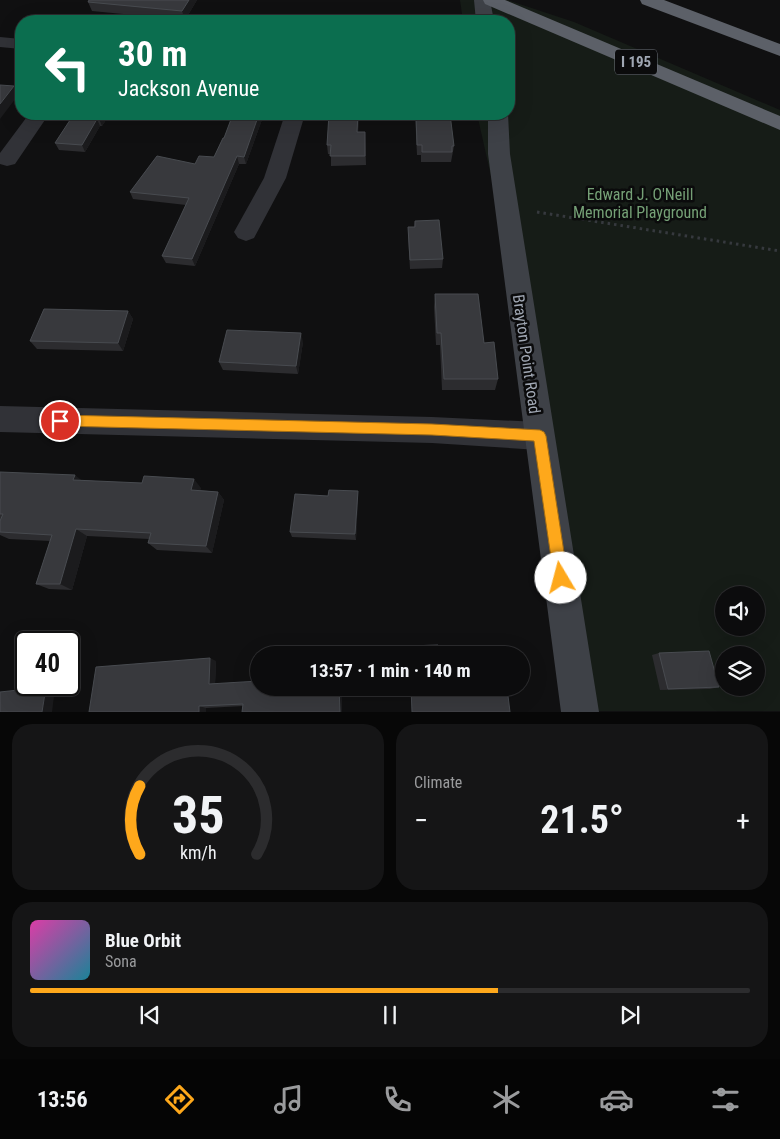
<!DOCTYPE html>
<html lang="en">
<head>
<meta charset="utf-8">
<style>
	:root { --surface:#0c0c0d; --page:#151516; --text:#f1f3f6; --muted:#9a9b9d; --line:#2c2c2e; --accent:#fea81b }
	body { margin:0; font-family:"Roboto Condensed",sans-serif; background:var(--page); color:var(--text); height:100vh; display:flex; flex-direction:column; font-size:19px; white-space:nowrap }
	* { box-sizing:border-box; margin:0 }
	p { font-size:16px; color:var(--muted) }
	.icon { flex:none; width:28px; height:28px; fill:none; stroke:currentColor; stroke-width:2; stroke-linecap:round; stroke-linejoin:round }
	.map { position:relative; height:712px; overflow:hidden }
	.details { display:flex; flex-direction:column; gap:12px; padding:12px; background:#070707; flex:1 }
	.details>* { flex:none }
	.hud { position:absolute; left:15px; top:15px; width:500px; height:105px; border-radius:20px; box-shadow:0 5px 20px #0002,0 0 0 1px var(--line); background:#0b6e4f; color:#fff; overflow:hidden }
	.buttons { position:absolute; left:715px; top:586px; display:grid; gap:10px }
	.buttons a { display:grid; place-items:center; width:50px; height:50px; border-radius:50%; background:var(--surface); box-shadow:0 5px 20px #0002,0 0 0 1px var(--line); font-size:25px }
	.speed { position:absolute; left:15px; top:631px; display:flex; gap:10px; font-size:25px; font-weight:700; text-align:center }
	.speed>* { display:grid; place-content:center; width:65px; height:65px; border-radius:50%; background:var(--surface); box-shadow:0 5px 20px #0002,0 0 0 1px var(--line); line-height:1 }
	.speed .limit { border:2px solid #111; border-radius:8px; background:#fff; color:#111 }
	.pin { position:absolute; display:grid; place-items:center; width:42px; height:42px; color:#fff; margin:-21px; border:2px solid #fff; border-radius:50%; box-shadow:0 1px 5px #0007 }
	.me { position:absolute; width:55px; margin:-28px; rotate:352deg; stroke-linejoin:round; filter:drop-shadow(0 0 4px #0008) }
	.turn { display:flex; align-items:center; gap:18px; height:105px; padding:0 20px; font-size:22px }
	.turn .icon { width:65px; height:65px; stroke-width:2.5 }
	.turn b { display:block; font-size:35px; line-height:42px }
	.big { font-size:38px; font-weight:700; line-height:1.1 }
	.details .card { flex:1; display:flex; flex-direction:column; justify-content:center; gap:8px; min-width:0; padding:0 18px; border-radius:20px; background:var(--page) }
	.details .dial { align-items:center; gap:0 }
	.dial svg { height:130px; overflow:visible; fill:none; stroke:var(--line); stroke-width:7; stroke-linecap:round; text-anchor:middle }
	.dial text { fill:var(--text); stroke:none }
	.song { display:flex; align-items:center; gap:15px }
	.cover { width:60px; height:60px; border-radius:8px; background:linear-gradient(135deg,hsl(320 70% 55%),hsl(190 70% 35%)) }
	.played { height:5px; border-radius:2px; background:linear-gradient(90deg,var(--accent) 65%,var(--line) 65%) }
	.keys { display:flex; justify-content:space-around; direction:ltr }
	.heat { display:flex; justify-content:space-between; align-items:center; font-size:28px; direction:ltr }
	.details .tiles { flex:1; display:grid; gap:12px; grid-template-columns:1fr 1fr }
	.card:last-child { grid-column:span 2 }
	.trip { position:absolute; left:250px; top:646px; width:280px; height:50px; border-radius:25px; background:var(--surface); box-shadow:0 5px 20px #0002,0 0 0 1px var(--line); font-weight:700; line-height:50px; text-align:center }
	.menu { display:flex; height:80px; justify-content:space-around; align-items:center; background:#050505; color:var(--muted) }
	.menu .icon { width:35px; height:35px }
	.menu .selected { color:var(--accent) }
	.menu b { font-size:22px; color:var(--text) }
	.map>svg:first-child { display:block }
	.green { fill:#161c17; fill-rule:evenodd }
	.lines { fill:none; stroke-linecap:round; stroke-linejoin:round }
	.path { stroke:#36393e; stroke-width:3; stroke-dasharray:2.5 4; stroke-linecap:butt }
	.street { fill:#313237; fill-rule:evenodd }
	.secondary { fill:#3e4147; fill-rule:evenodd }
	.highway { fill:#5c6068; fill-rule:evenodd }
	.wall { fill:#2c2c2f }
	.shaded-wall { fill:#1b1b1d }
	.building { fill:#38393d; stroke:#484b50 }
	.route { fill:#fea81b; stroke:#a56d12 }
	.labels { text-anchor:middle; stroke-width:5; stroke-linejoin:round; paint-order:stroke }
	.shield { fill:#0b0b0c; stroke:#737881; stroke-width:1 }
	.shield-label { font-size:15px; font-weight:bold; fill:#a0a7b3 }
	.park-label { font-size:16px; fill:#75a076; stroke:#0b0b0c }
	.street-label { font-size:16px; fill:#a0a7b3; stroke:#0b0b0c }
</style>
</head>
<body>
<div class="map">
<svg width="780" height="712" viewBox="0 0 780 712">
	<rect width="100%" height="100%" fill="#101011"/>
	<path class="green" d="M 460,0 L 507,0 L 574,22 L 780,110 L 780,711 L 575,711 L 536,376 L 477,114 L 509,114 L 509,21 L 463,21 ZM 724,595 L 756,595 L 756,628 L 724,628 ZM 724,655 L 756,655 L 756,688 L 724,688 Z"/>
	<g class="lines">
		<path class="path" d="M 537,212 L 780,251"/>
		<path class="street" d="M 0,37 L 21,39 L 21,49 L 0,47 Z
			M 29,114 L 49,114 L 15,164 L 7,166 L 0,164 L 0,153 Z
			M 285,114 L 305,114 L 286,178 L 254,238 L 246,241 L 238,238 L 234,232 L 264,178 Z
			M 0,406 L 432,417 L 539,422 L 550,426 L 554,436 L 550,446 L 539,450 L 432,443 L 0,432 Z"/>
		<path class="secondary" d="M 474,0 L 490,0 L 494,21 L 476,21 Z
			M 488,114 L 508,114 L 510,154 L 599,712 L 561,712 L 488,154 Z"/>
		<path class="highway" d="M 483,0 L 505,0 L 780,116 L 780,130 L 485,4 Z
			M 640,0 L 664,0 L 780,44 L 780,56 L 642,4 Z"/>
	</g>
	<path class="wall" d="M 89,0 L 197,0 L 185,20 L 92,11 L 88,2 Z
		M 74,114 L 110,114 L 102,126 L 100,126 L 85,152 L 59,150 L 55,143 Z
		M 233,114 L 264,114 L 246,164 L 239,164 L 195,266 L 166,263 L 162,256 L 186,205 L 133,199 L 130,192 L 195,164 L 214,157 L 224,138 Z
		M 329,114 L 359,114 L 358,132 L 365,132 L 366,165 L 331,166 L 331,154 L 328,154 L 327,145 Z
		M 415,114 L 450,114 L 454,146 L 451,162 L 421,162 L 421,155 L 417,155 Z
		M 415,221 L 443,259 L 442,268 L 410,269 L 408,237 L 408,227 L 414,227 Z
		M 435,294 L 484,343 L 498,379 L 495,390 L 442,390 L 440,345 L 436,345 L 434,307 Z
		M 128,311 L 133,319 L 123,351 L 37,349 L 30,341 Z
		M 303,342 L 298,374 L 223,370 L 219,362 Z
		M 0,472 L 81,480 L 201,488 L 200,490 L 218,492 L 224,500 L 212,553 L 157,550 L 148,543 L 149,539 L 87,536 L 72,590 L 49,589 L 36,584 L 50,541 L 9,539 L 0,535 Z
		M 358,491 L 358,497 L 356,540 L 292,537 L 290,532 L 328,496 Z
		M 659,653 L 719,687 L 710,689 L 660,690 L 652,655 Z
		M 216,661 L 215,684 L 259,688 L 341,688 L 342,712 L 242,712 L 243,706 L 206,708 L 89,712 Z"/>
	<path class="shaded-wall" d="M 189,0 L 197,0 L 185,20 L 182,11 Z
		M 14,86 L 19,94 L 0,119 L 0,104 Z
		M 103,114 L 110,114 L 102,126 L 99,119 Z
		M 259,114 L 264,114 L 246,164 L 244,157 Z
		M 358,114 L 359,114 L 358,141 L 357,132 Z
		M 97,119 L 100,126 L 85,152 L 82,145 Z
		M 237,156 L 239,164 L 195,266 L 192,259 Z
		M 128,311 L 133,319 L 123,351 L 118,343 Z
		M 301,333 L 303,342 L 298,374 L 296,366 Z
		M 75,475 L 85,483 L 73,480 Z
		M 194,479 L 201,488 L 198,498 L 191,490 Z
		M 358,491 L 358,497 L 356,540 L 355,534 Z
		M 218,492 L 224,500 L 212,553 L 206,546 Z
		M 76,529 L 87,536 L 72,590 L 60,584 Z
		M 210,658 L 216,661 L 215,686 L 209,684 Z
		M 46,687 L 55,688 L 52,712 L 42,712 Z
		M 339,688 L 341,688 L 342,712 L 340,712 Z
		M 199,706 L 206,708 L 206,712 L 199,712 Z"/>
	<path class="building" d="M 89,0 L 189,0 L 182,11 L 88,2 Z
		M 0,85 L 14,86 L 0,104 Z
		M 74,114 L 103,114 L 99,119 L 97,119 L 82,145 L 55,143 Z
		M 233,114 L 259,114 L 244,157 L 237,156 L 192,259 L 162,256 L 189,198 L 130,192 L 157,156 L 195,164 L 199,156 L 214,157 L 223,138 L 224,138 Z
		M 329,114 L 358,114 L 357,132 L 365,132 L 365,156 L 330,156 L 331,145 L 327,145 Z
		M 416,114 L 450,114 L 454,146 L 452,146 L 452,152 L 422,152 L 422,145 L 417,145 Z
		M 439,220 L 443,259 L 410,260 L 408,227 L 415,227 L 415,221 Z
		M 435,294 L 478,294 L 484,343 L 494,342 L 498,379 L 444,379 L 441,333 L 437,333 Z
		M 44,309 L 128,311 L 118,343 L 30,341 Z
		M 227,330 L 301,333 L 296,366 L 219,362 Z
		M 0,472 L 75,475 L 73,480 L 142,483 L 144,476 L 194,479 L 191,490 L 218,492 L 206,546 L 148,543 L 151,533 L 76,529 L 60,584 L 36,584 L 52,535 L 0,532 L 0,521 L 3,514 L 0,514 Z
		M 329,490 L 358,491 L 355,534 L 290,532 L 295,494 L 328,496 Z
		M 438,645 L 439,655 L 409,655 L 408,646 Z
		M 709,651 L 719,687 L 668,689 L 659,653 Z
		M 285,654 L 285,655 L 270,655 Z
		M 210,658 L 209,684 L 259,681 L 259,674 L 259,688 L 339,688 L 340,712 L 242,712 L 243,704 L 199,706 L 199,712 L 89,712 L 96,667 Z
		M 46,687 L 42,712 L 0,712 L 0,692 Z
		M 411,688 L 507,688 L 510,712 L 412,712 Z"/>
	<path class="route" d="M 60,415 L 432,424 L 540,430 L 544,432 L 546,436 L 568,578 L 566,582 L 561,585 L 556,582 L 554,578 L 534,441 L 432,435 L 60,426 L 55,425 L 54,421 L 55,417 Z"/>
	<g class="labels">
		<rect class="shield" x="615" y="49.5" width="42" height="25" rx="4"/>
		<g class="shield-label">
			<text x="636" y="67">I 195</text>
		</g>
		<g class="park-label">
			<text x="640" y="200">Edward J. O'Neill<tspan x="640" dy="18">Memorial Playground</tspan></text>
		</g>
		<g class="street-label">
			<text transform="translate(527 354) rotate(82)" y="6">Brayton Point Road</text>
		</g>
	</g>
</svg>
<div class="buttons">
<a><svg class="icon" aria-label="sound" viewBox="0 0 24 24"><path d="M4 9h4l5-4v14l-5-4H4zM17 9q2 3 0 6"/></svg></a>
<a><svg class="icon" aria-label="layers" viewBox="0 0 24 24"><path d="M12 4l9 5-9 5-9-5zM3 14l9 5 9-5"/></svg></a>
</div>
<div class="speed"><div class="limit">40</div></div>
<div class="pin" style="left:60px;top:421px;background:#d93025"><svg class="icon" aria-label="arrive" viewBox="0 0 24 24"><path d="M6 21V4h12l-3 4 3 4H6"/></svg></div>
<svg class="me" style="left:561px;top:578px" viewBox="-20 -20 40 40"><circle r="19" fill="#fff"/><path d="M0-13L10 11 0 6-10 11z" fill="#fea81b"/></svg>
<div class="trip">13:57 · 1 min · 140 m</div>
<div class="hud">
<div class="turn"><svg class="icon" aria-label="left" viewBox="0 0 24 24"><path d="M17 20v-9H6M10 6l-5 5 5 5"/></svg><div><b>30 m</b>Jackson Avenue</div></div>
</div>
</div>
<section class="details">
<div class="tiles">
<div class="card dial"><svg viewBox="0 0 100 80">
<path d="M14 69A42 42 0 1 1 86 69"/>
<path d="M14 69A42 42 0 0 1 14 27" stroke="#fea81b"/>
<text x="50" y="56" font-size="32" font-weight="700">35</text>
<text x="50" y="72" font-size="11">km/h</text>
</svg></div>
<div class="card"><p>Climate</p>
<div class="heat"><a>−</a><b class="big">21.5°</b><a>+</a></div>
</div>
<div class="card">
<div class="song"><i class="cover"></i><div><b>Blue Orbit</b><p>Sona</p></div></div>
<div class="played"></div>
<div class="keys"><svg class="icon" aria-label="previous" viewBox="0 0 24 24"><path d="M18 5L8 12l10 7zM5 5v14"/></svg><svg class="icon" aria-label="pause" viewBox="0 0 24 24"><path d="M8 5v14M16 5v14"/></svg><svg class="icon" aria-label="next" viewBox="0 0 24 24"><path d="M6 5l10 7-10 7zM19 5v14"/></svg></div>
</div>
</div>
</section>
<nav class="menu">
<b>13:56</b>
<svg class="icon selected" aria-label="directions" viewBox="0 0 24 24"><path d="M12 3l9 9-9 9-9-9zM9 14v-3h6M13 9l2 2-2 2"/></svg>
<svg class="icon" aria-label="music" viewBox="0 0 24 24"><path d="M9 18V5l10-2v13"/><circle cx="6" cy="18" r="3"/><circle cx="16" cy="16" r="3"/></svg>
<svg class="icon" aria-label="phone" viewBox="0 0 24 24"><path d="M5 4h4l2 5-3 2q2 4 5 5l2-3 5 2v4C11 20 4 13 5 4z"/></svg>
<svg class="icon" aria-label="climate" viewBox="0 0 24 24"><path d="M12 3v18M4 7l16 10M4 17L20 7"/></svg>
<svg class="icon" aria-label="car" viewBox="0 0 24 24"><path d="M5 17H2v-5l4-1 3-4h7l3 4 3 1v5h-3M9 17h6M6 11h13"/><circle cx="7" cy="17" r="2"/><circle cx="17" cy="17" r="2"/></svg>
<svg class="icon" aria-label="filters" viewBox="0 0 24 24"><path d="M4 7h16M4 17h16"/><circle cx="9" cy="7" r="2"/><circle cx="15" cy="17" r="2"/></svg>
</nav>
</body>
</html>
